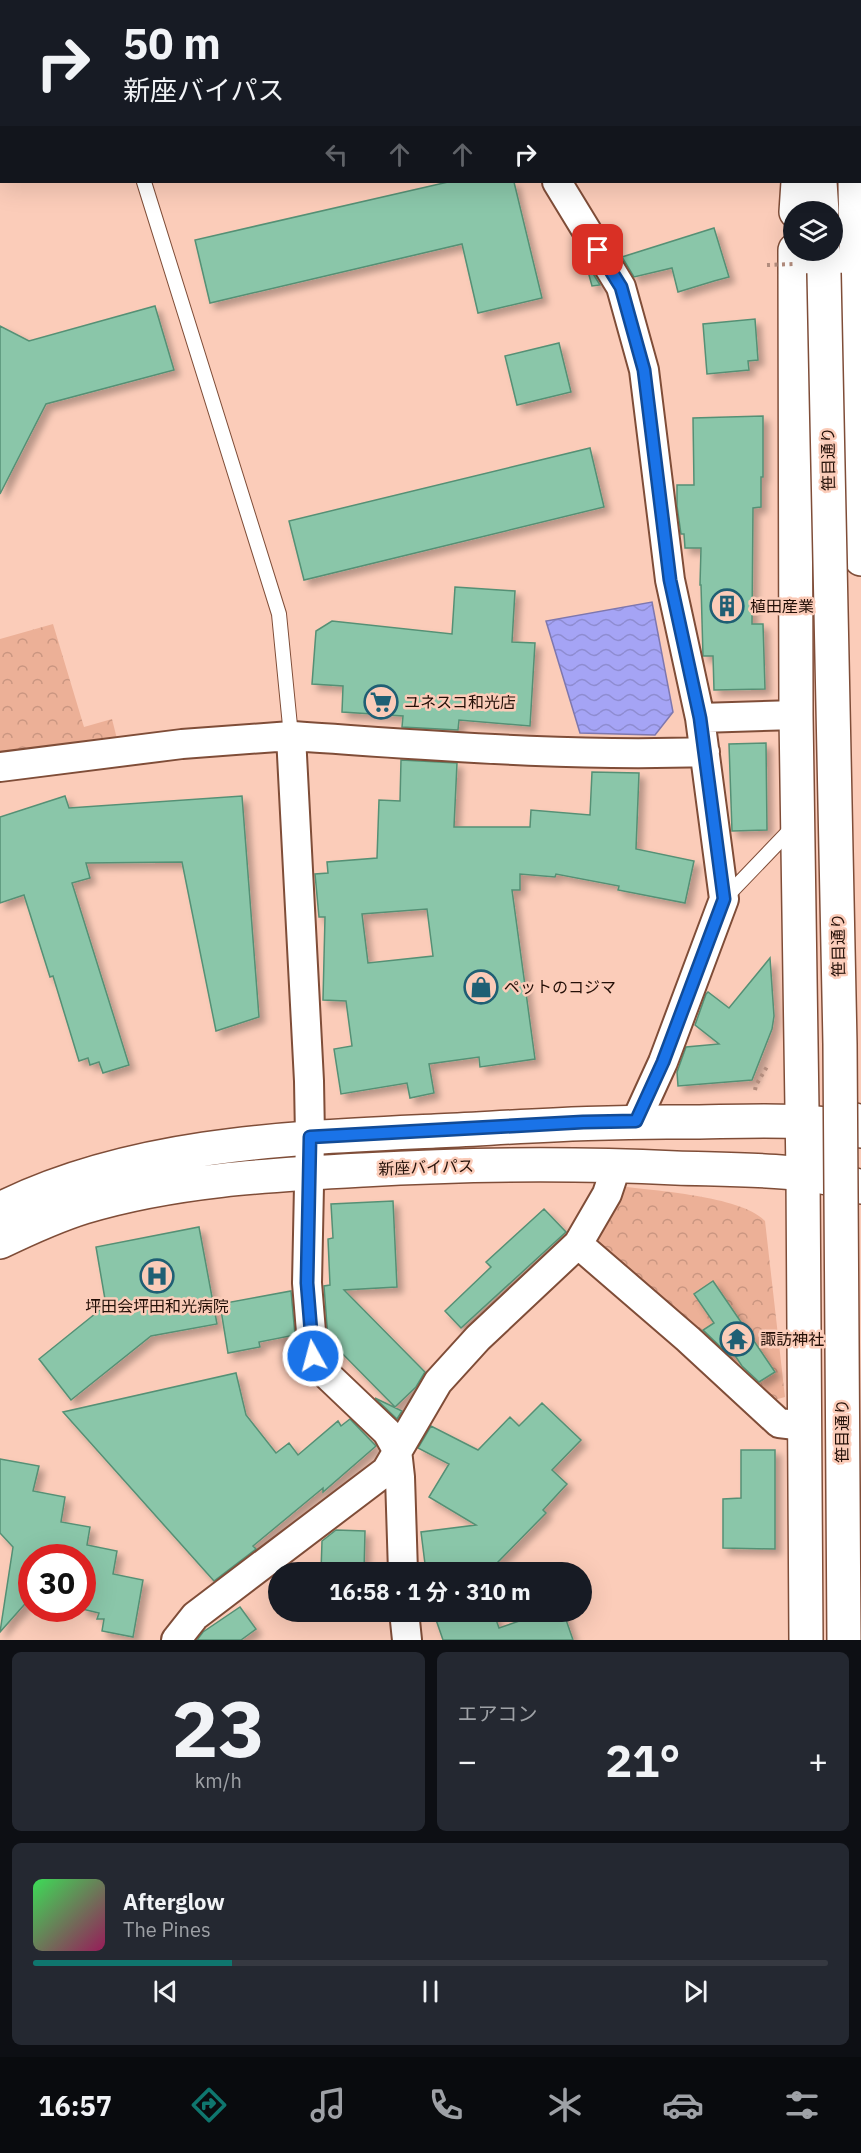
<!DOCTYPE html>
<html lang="ja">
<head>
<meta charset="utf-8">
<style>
	:root { --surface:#171b24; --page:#242831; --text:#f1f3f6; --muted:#9ea1a6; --line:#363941; --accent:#0f766e }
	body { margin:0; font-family:"IBM Plex Sans","Noto Sans JP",sans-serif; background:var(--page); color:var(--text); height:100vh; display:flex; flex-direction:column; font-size:22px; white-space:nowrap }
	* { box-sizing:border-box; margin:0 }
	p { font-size:20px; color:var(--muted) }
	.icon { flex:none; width:33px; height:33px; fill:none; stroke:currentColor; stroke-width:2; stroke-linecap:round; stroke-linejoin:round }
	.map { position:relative; height:1640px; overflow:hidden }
	.drawer { display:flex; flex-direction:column; gap:12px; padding:12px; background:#0d0f14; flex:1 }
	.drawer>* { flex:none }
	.top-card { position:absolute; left:0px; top:0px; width:861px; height:183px; box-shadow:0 6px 24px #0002; background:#171b24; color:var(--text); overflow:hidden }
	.tools { position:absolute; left:783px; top:201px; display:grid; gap:12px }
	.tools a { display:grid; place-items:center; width:60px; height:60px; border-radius:50%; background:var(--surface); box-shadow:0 6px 24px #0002; font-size:30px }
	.speed { position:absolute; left:18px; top:1544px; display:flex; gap:12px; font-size:30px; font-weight:700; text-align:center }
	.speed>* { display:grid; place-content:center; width:78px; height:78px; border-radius:50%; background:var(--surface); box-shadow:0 6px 24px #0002; line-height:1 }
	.speed .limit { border:9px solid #d22; background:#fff; color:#111 }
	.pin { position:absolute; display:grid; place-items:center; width:51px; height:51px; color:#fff; margin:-26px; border-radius:12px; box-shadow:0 3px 9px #0006 }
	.me { position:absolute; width:66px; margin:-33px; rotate:353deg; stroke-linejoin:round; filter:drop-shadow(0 0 4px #0008) }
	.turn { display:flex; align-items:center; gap:21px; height:126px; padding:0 24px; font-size:27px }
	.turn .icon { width:78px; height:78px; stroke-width:2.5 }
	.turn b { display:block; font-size:42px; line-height:51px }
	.lanes { display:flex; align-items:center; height:57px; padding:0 24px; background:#0003; justify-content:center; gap:30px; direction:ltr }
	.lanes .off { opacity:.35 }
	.big { font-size:45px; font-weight:700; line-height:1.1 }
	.drawer .widget { flex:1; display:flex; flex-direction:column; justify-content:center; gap:9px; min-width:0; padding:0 21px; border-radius:9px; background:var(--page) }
	.drawer .dial { align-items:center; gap:0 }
	.dial b { font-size:78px; line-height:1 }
	.song { display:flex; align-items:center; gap:18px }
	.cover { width:72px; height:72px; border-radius:9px; background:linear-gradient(135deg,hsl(130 70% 55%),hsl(330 70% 35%)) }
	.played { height:6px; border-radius:3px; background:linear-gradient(90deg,var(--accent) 25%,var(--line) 25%) }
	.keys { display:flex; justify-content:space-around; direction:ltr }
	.heat { display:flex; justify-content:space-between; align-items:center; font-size:33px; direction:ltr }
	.drawer .tiles { flex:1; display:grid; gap:12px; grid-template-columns:1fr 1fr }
	.widget:last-child { grid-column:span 2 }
	.trip { position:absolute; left:268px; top:1562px; width:324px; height:60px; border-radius:30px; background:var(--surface); box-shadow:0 6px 24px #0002; font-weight:700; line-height:60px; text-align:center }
	.dock { display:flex; height:96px; justify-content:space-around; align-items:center; background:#090b0e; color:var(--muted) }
	.dock .icon { width:42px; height:42px }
	.dock .selected { color:var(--accent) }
	.dock b { font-size:27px; color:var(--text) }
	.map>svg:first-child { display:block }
	.forest { fill:url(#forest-crowns) }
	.water { fill:url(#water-waves); stroke:#7e77ae; stroke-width:1.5 }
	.building { fill:#8ac6a9; stroke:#559075; stroke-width:1.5; fill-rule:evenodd; filter:url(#shadow) }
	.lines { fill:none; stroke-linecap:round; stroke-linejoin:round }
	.lane-casing { stroke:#7f4d38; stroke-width:16 }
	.street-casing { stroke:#7f4d38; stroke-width:32 }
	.secondary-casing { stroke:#7f4d38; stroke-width:36 }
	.primary-casing { stroke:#7f4d38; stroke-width:36 }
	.highway-casing { stroke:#7f4d38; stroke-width:36 }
	.path { stroke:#b28c7d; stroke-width:4; stroke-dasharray:3 4.5; stroke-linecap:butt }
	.lane { stroke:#fff; stroke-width:14 }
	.street { stroke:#fff; stroke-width:28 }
	.secondary { stroke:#fff; stroke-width:33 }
	.primary { stroke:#fff; stroke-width:33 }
	.highway { stroke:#fff; stroke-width:33 }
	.primary-bridge-casing { stroke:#7f4d38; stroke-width:36; stroke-linecap:butt }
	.path-bridge { stroke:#b28c7d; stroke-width:4; stroke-dasharray:3 4.5; stroke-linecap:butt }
	.primary-bridge { stroke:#fff; stroke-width:33 }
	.route-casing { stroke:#114b97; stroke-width:15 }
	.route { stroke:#1a73e8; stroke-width:10 }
	.labels { text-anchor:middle; stroke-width:5; stroke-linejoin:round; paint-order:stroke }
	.street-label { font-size:16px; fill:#230f07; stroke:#fbccb9 }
	.poi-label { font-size:16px; fill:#230f07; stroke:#fbccb9; text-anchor:start }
</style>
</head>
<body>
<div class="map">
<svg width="861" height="1640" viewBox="0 0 861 1640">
	<defs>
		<pattern id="forest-crowns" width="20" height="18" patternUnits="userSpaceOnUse" patternTransform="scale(1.5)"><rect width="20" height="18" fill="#ecb097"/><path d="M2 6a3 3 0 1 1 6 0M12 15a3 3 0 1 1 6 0" fill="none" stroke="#ca9681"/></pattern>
		<pattern id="water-waves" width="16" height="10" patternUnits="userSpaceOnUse" patternTransform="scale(1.5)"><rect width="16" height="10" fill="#a5a4f5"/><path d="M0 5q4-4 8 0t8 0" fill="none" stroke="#8e8cd1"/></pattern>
		<filter id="shadow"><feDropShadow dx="5.5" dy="5.5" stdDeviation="3" flood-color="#0004"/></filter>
	</defs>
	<rect width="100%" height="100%" fill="#fbccb9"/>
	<path class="forest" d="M 53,624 L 84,727 L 112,719 L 118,743 L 0,756 L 0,639 Z
		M 620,1186 C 655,1191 742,1196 765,1221 L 785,1397 L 767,1402 L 591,1242 Z"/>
	<path class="water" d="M 652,602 L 673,712 L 655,735 L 580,733 L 546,621 Z"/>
	<path class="building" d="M 448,182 L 514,182 L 542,298 L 478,313 L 462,244 L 210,303 L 195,240 Z
		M 714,228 L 729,277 L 714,281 L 678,292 L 672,268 L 634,277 L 622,257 Z
		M 589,267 L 600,285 L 592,286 L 587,268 Z
		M 155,306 L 174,370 L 46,404 L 0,494 L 0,326 L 29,341 Z
		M 755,319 L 758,360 L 748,361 L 749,370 L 707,374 L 703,324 Z
		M 559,343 L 571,392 L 517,405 L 505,356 Z
		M 763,416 L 763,477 L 761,477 L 761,507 L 753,508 L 752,624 L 763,624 L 765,689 L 714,690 L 713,656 L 703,656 L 701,585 L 700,585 L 701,548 L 685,548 L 684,534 L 681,534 L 677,506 L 677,485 L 694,485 L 693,418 Z
		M 590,448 L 604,507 L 304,580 L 289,521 Z
		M 455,587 L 515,591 L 512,642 L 535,643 L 530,726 L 459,720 L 458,730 L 402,727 L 403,716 L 342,712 L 343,686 L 312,684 L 316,631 L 332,621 L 452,634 Z
		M 766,743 L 767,830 L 732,831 L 729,744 Z
		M 401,760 L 457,763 L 454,827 L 530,827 L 531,810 L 590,815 L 592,772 L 639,773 L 636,849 L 694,861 L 685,903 L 618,890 L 619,886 L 556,874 L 555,877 L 520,874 L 520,890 L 512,890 L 535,1059 L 480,1067 L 479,1057 L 429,1064 L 434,1093 L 410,1098 L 407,1083 L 341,1094 L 334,1049 L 352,1046 L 346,1001 L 323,1000 L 325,917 L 319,917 L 315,874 L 328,873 L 327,862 L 377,858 L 379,800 L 400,801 ZM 427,909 L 433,956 L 368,963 L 362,914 Z
		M 65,796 L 69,808 L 242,796 L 259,1017 L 216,1031 L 182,862 L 86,863 L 90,878 L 72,883 L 129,1065 L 103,1073 L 99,1062 L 90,1065 L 88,1058 L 79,1061 L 53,976 L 50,977 L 24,895 L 0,903 L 0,817 Z
		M 770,958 L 774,1016 L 772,1029 L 752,1080 L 678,1086 L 677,1072 L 686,1047 L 719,1044 L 695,1025 L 706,994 L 708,992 L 729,1008 Z
		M 393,1201 L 397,1287 L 344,1290 L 425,1372 L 416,1387 L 395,1407 L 328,1339 L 324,1286 L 330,1285 L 328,1239 L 333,1238 L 331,1204 Z
		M 544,1209 L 566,1232 L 461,1328 L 445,1311 L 491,1267 L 486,1262 Z
		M 199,1227 L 217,1324 L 151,1336 L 71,1400 L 39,1359 L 106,1305 L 96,1247 Z
		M 713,1281 L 775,1372 L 759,1382 L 742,1366 L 734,1354 L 730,1356 L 703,1330 L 714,1323 L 694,1294 Z
		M 291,1291 L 295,1335 L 259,1342 L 260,1347 L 228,1353 L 220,1304 Z
		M 236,1373 L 246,1415 L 276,1453 L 289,1443 L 298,1455 L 338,1421 L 341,1426 L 350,1419 L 376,1446 L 323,1492 L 323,1488 L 253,1546 L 256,1549 L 214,1581 L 63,1412 Z
		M 375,1398 L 402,1411 L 397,1419 Z
		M 542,1403 L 581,1440 L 552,1470 L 567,1484 L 543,1510 L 546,1513 L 496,1564 L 426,1572 L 421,1532 L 476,1525 L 429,1497 L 449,1464 L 418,1448 L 431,1426 L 478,1450 L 510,1417 L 519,1426 Z
		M 741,1450 L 775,1450 L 775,1549 L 723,1548 L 723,1499 L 741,1498 Z
		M 0,1459 L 39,1466 L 33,1491 L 65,1497 L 61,1522 L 90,1527 L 87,1545 L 117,1551 L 113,1574 L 143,1580 L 133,1637 L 102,1631 L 104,1619 L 97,1619 L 99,1613 L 82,1609 L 82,1557 L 32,1557 L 32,1596 L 0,1632 L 13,1547 L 0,1533 Z
		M 336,1530 L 365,1531 L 364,1572 L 321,1572 L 322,1541 Z
		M 240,1607 L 256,1629 L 241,1640 L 197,1640 L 203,1632 Z
		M 433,1611 L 493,1611 L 499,1628 L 548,1611 L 563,1611 L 573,1640 L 443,1640 Z"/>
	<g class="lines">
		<g class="lane-casing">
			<path id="lane" d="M 88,0 L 88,2
				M 144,182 L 279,614 L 291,736
				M 724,899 L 793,827"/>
		</g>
		<g class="street-casing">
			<path id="street" d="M 460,0 L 460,2
				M 543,2 L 549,0
				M 557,182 L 621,287 L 644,370 L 670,580 L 700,718 L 724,899 L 663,1062 L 636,1121
				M 700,718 L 796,715
				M 0,767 L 182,744 L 291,736
				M 578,1244 L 688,1339 L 779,1423 L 804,1426
				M 403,1572 L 400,1477 L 397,1450 L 387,1432 L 324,1372 L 313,1356 L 307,1283 L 310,1137 L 309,1081 L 291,736 C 429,745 567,757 705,752
				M 404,1611 L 407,1640
				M 176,1640 L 195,1616 L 386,1471 L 438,1382 L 478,1338 L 578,1244 L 607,1194 L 612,1179 L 613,1165"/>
		</g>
		<g class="secondary-casing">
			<path id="secondary" d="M 803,1175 L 855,1120"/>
		</g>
		<g class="primary-casing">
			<path id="primary" d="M 855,0 L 855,2
				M 813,2 L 813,0
				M 820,182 L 822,212
				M 855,182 L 861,559
				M 796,212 L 798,182
				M 795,250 L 796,715 L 803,1175 L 806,1640
				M 823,250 L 824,273"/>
		</g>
		<g class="highway-casing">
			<path id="highway" d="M 0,1209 C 133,1143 289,1138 435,1131 C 518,1127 601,1121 685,1122 C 736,1122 813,1116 861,1131
				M 0,1242 C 27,1229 55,1216 84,1207 C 174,1180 269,1175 363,1170 C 467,1164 571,1163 676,1168 C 734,1170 807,1168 861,1187"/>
		</g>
		<path class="path" d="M 755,1090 L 756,1085 L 768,1065"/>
		<use href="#lane" class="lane"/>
		<use href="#street" class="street"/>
		<use href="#secondary" class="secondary"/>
		<use href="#primary" class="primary"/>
		<use href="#highway" class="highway"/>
		<g class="primary-bridge-casing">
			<path id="primary-bridge" d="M 824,273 L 840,1044 L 844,1640"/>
		</g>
		<path class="path-bridge" d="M 767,265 L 794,264"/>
		<use href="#primary-bridge" class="primary-bridge"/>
	</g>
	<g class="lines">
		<g class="route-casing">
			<path id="route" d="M 313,1356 L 307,1283 L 310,1137 L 583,1122 L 636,1121 L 663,1062 L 724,899 L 700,718 L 670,580 L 644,370 L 621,287 L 598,250"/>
		</g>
		<use href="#route" class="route"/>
	</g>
	<defs>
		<g id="building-ring" transform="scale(1.725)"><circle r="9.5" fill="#fbccb9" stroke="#1f5f74" stroke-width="1.5"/><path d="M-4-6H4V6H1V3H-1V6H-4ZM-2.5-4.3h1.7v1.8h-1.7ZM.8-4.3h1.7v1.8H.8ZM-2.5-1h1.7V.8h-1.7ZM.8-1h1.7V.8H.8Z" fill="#1f5f74"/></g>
		<g id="supermarket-ring" transform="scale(1.725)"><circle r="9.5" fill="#fbccb9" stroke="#1f5f74" stroke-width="1.5"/><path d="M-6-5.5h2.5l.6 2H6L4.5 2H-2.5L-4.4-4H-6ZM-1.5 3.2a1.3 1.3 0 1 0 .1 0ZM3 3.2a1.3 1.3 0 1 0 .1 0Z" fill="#1f5f74"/></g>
		<g id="shop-ring" transform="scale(1.725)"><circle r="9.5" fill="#fbccb9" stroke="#1f5f74" stroke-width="1.5"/><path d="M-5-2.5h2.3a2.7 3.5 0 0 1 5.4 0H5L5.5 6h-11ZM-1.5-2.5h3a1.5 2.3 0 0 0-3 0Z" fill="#1f5f74"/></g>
		<g id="hospital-ring" transform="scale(1.725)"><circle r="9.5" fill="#fbccb9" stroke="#1f5f74" stroke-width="1.5"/><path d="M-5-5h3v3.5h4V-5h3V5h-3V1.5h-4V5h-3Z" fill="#1f5f74"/></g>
		<g id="temple-ring" transform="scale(1.725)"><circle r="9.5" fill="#fbccb9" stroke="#1f5f74" stroke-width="1.5"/><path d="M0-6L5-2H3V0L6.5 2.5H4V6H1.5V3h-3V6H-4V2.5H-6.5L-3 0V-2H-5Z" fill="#1f5f74"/></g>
	</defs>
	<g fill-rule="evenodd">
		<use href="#building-ring" x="727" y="606"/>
		<use href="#supermarket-ring" x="381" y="702"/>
		<use href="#shop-ring" x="481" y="987"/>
		<use href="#hospital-ring" x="157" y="1276"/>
		<use href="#temple-ring" x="737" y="1339"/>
	</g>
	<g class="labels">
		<g class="street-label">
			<text transform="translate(828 459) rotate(-91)" y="6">笹目通り</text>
			<text transform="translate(838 945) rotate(-91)" y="6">笹目通り</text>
			<text transform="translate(426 1167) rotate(-2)" y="6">新座バイパス</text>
			<text transform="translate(842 1431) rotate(-90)" y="6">笹目通り</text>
		</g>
		<g class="poi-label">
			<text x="750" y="612">植田産業</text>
			<text x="404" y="708">ユネスコ和光店</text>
			<text x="504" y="993">ペットのコジマ</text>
			<text x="157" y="1312" text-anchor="middle">坪田会坪田和光病院</text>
			<text x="760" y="1345">諏訪神社</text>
		</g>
	</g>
</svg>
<div class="tools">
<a><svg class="icon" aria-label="layers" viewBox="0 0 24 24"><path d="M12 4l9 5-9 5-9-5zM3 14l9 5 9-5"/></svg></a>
</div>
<div class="speed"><div class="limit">30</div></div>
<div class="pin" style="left:598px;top:250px;background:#d93025"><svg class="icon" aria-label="arrive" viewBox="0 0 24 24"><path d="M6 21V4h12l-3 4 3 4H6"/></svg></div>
<svg class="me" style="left:313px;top:1356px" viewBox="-20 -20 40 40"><circle r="17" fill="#1a73e8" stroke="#fff" stroke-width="3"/><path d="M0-11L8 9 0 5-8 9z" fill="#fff"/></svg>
<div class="trip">16:58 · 1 分 · 310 m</div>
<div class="top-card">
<div class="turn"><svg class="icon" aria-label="right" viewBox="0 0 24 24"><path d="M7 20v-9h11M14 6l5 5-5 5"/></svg><div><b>50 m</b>新座バイパス</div></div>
<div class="lanes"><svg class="icon off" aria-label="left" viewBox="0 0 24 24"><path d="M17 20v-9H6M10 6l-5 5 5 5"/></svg><svg class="icon off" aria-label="ahead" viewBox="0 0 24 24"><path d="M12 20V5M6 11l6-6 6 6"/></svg><svg class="icon off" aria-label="ahead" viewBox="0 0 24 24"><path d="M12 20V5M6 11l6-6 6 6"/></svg><svg class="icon" aria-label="right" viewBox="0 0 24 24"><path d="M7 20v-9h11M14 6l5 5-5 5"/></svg></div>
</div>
</div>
<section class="drawer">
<div class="tiles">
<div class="widget dial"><b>23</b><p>km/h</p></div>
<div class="widget"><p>エアコン</p>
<div class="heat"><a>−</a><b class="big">21°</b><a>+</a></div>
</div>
<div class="widget">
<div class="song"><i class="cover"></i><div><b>Afterglow</b><p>The Pines</p></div></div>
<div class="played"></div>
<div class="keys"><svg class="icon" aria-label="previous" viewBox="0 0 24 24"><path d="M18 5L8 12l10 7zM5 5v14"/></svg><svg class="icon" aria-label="pause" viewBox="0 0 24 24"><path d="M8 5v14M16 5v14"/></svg><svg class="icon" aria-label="next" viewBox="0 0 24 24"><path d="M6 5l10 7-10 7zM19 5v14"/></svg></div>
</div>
</div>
</section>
<nav class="dock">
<b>16:57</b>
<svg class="icon selected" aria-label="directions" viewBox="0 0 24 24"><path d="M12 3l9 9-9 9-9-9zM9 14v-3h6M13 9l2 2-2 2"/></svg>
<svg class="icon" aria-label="music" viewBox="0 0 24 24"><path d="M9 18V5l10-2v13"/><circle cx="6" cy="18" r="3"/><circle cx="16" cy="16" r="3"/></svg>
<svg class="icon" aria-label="phone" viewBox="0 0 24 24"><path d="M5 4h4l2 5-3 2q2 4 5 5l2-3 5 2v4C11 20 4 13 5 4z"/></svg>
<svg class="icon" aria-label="climate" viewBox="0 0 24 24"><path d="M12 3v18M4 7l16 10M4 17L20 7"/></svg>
<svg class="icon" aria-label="car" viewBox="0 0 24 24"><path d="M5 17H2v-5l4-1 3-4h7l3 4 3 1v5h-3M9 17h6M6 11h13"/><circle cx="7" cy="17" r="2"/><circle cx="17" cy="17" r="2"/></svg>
<svg class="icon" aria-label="filters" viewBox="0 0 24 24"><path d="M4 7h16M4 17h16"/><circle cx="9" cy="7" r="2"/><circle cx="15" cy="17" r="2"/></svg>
</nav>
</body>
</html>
